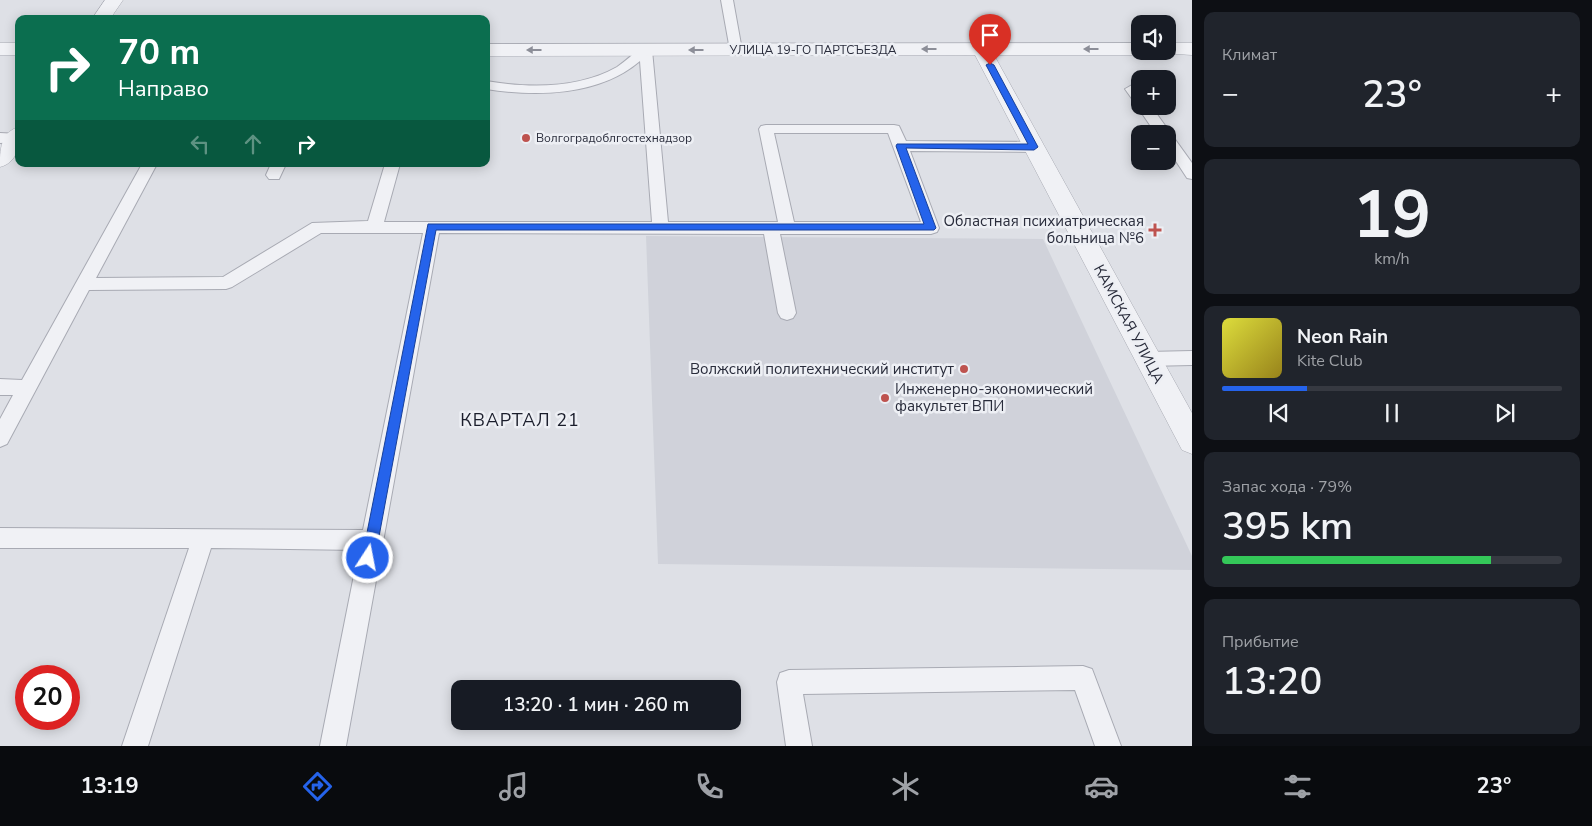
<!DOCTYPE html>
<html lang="ru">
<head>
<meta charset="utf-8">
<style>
	:root { --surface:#171b24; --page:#20242c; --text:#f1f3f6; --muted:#9ea1a6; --line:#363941; --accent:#2563eb }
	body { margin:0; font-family:"Nunito Sans",sans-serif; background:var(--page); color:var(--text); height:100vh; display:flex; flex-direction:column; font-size:19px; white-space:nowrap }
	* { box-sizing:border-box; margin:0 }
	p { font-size:16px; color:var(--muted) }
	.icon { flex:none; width:28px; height:28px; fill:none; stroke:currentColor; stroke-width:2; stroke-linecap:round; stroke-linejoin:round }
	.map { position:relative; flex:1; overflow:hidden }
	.drawer { display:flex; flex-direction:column; gap:12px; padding:12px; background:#0d0f14; width:400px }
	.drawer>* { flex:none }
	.banner { position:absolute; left:15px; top:15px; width:475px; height:152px; border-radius:10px; box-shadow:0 2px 12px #0003; background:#0b6e4f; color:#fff; overflow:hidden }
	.fabs { position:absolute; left:1131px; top:15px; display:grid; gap:10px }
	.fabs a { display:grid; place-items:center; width:45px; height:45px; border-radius:10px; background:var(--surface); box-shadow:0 2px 12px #0003; font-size:25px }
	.speed { position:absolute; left:15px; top:665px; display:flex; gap:10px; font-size:25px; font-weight:700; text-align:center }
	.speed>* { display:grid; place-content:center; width:65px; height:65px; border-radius:50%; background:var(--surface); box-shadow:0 2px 12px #0003; line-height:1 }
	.speed .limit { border:8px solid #d22; background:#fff; color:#111 }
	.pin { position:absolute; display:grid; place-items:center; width:42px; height:42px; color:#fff; margin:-51px -21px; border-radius:50% 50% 50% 0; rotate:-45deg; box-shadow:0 0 5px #0007 }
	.pin .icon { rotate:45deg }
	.me { position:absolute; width:55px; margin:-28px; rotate:11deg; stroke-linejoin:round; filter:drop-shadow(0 0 4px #0008) }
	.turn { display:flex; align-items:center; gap:18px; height:105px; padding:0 20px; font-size:22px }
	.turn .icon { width:65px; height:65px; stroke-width:2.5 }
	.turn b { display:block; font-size:35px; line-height:42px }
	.lanes { display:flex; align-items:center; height:48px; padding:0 20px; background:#0003; justify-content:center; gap:25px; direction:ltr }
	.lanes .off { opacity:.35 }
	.big { font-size:38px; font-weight:600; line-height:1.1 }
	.drawer .widget { flex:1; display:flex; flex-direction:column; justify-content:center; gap:8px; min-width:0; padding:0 18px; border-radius:10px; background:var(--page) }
	.drawer .dial { align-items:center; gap:0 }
	.dial b { font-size:65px; line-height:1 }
	.song { display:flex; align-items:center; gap:15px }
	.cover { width:60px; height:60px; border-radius:8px; background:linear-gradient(135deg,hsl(60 70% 55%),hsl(50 70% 35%)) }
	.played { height:5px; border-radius:2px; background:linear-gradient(90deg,var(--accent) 25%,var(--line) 25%) }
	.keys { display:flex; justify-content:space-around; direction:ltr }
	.heat { display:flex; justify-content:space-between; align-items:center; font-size:28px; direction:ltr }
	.charge { height:8px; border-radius:4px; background:linear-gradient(90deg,#34c759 79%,var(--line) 0) }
	.trip { position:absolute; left:451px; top:680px; width:290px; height:50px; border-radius:10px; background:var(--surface); box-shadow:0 2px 12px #0003; font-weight:600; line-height:50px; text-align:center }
	.tabs { display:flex; height:80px; justify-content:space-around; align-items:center; background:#090b0e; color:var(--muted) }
	.tabs .icon { width:35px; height:35px }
	.tabs .active { color:var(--accent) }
	.tabs b { font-size:22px; color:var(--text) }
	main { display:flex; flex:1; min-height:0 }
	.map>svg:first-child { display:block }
	.built { fill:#d0d2da }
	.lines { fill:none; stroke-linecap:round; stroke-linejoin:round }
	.service-casing { stroke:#a8aab3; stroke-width:2 }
	.minor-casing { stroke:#a8aab3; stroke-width:1 }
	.service { fill:#f0f1f5; fill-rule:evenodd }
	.minor { fill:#f0f1f5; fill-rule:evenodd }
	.oneway { fill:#8c8e98 }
	.route { fill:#2563eb; stroke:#184099 }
	.poi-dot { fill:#be534f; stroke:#edeff4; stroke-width:2 }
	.labels { text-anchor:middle; stroke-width:5; stroke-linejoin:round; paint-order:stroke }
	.far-street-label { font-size:12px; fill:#292c3b; stroke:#edeff4 }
	.far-poi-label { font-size:12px; fill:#292c3b; stroke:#edeff4; text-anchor:start }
	.poi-label { font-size:15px; fill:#292c3b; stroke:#edeff4; text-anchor:end }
	.street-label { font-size:15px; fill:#292c3b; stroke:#edeff4 }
	.quarter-label { font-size:18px; letter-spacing:1px; fill:#1b1e2c; stroke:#edeff4 }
</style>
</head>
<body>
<main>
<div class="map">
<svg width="1192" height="746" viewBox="0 0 1192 746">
	<rect width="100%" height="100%" fill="#dee0e6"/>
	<path class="built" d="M 646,236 L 1043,239 L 1192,556 L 1192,570 L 658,564 Z"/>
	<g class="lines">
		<g class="service-casing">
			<path id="service" d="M 721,0 L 733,0 L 742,50 L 741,53 L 731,53 L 730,50 Z
				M 646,46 L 652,50 L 668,222 L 778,222 L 759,129 L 761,126 L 766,125 L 894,125 L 899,126 L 906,141 L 1034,142 L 1039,144 L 1041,147 L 1039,150 L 1034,152 L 910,151 L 939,228 L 937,232 L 931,234 L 780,234 L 796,313 L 793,318 L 787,320 L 781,318 L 778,313 L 764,234 L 439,233 L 346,746 L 320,746 L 359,550 L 211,548 L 148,746 L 122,746 L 189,548 L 0,548 L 0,528 L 363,530 L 423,233 L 321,233 L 232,287 L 226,289 L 89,290 L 7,444 L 0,447 L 0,419 L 13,395 L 0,395 L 0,379 L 22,380 L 142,164 L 157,164 L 96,278 L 223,277 L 312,223 L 368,221 L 385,164 L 400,164 L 384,222 L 652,222 L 640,61 C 599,96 537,97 486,89 L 486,81 C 528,88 578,89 617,67 C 626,61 633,54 641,47 ZM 774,133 L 888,133 L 921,222 L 794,222 Z
				M 1132,85 C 1142,88 1140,97 1140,106 L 1151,106 L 1192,163 L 1192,179 L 1187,178 L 1168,149 L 1168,134 L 1156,134 L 1137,106 L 1139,104 L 1135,103 L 1125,89 Z
				M 0,133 L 19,134 L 19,142 L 0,143 Z
				M 271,164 L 286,164 L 279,179 L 269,179 L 266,175 Z
				M 1192,351 L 1192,365 L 1147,366 L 1140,364 L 1138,359 L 1140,354 L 1147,352 Z
				M 1083,666 L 1092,669 L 1121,746 L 1095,746 L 1075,690 L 803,694 L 812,746 L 786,746 L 777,682 L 780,673 L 789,670 Z"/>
		</g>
		<g class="minor-casing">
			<path id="minor" d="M 105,0 L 123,0 L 110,19 L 92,19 Z
				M 0,43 L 19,43 L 19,55 L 0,55 Z
				M 1140,43 L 1140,51 L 1148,51 L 1147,53 L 1140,55 L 994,55 L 1192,413 L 1192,454 L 1182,450 L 975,55 L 486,56 L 486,44 Z
				M 1168,43 L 1192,43 L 1192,55 L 1161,53 L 1160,51 L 1168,51 Z
				M 19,127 C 19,144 19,162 0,167 C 0,151 0,132 19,127 Z"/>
		</g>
		<use href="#service" class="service"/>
		<use href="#minor" class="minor"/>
	</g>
	<defs><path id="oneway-solid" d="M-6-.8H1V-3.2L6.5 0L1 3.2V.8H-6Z" transform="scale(1.25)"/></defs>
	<g class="oneway">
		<use href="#oneway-solid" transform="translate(929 49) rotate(180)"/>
		<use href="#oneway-solid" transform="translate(1091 49) rotate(180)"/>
		<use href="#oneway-solid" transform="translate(534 50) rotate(180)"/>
		<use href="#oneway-solid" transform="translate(696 50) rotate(-180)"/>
	</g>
	<path class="route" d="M 990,63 L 994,65 L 1038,147 L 1034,150 L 906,148 L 936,228 L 934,230 L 436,230 L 375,558 L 373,563 L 368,565 L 364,563 L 362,558 L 428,224 L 924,224 L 896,146 L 897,144 L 1028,144 L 986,65 Z"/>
	<g class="poi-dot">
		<circle cx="526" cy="138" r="5"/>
		<path d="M1152.5 222.5h5v5h5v5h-5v5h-5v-5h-5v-5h5z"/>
		<circle cx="964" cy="369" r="5"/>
		<circle cx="885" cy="398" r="5"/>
	</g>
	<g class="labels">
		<g class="far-street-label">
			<text x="813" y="54">УЛИЦА 19-ГО ПАРТСЪЕЗДА</text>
		</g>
		<g class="far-poi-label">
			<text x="536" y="142">Волгоградоблгостехнадзор</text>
		</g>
		<g class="poi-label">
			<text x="1144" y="226">Областная психиатрическая<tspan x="1144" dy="17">больница №6</tspan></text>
			<text x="954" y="374">Волжский политехнический институт</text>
			<text x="895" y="394" text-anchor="start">Инженерно-экономический<tspan x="895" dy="17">факультет ВПИ</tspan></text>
		</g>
		<g class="street-label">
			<text transform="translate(1129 324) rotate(62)" y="5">КАМСКАЯ УЛИЦА</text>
		</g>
		<g class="quarter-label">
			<text x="520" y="426">КВАРТАЛ 21</text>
		</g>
	</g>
</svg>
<div class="fabs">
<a><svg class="icon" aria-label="sound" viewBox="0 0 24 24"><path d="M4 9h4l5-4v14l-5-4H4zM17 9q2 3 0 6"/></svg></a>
<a>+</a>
<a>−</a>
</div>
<div class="speed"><div class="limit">20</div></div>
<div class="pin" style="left:990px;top:65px;background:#d93025"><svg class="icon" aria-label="arrive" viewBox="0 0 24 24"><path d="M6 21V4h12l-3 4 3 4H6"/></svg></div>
<svg class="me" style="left:368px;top:558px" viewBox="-20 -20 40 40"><circle r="17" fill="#2563eb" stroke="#fff" stroke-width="3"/><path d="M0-11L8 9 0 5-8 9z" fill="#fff"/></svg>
<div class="trip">13:20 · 1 мин · 260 m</div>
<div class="banner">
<div class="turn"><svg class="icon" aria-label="right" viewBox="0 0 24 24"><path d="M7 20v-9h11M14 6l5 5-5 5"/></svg><div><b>70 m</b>Направо</div></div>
<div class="lanes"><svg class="icon off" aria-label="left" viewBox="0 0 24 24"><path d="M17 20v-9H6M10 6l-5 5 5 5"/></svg><svg class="icon off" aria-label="ahead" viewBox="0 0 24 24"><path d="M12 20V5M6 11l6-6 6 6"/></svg><svg class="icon" aria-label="right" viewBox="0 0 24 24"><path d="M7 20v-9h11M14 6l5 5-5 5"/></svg></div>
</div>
</div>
<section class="drawer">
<div class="widget"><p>Климат</p>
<div class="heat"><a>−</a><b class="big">23°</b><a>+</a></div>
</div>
<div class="widget dial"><b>19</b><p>km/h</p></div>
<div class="widget">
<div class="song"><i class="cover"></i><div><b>Neon Rain</b><p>Kite Club</p></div></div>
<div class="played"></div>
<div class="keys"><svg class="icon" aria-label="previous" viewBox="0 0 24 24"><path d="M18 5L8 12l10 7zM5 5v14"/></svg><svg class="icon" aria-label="pause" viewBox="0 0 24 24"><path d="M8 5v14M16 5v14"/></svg><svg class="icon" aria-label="next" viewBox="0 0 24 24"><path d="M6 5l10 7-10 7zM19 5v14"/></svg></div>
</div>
<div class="widget"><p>Запас хода · 79%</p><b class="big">395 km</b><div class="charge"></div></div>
<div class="widget"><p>Прибытие</p><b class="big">13:20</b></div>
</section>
</main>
<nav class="tabs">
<b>13:19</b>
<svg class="icon active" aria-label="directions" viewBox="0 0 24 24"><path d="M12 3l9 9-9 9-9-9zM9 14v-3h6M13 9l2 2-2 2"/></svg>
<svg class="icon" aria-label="music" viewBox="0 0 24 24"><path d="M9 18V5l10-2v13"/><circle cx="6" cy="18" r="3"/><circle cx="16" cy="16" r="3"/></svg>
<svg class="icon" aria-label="phone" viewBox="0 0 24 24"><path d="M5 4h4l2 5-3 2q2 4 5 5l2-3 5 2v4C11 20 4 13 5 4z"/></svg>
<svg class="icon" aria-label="climate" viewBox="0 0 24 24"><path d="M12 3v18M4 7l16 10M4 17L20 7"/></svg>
<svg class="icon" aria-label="car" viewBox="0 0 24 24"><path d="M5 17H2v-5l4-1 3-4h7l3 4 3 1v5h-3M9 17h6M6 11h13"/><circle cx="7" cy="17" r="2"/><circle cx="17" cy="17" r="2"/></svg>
<svg class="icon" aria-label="filters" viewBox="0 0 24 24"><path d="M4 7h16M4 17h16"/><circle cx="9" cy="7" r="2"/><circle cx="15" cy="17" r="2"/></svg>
<b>23°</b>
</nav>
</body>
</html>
